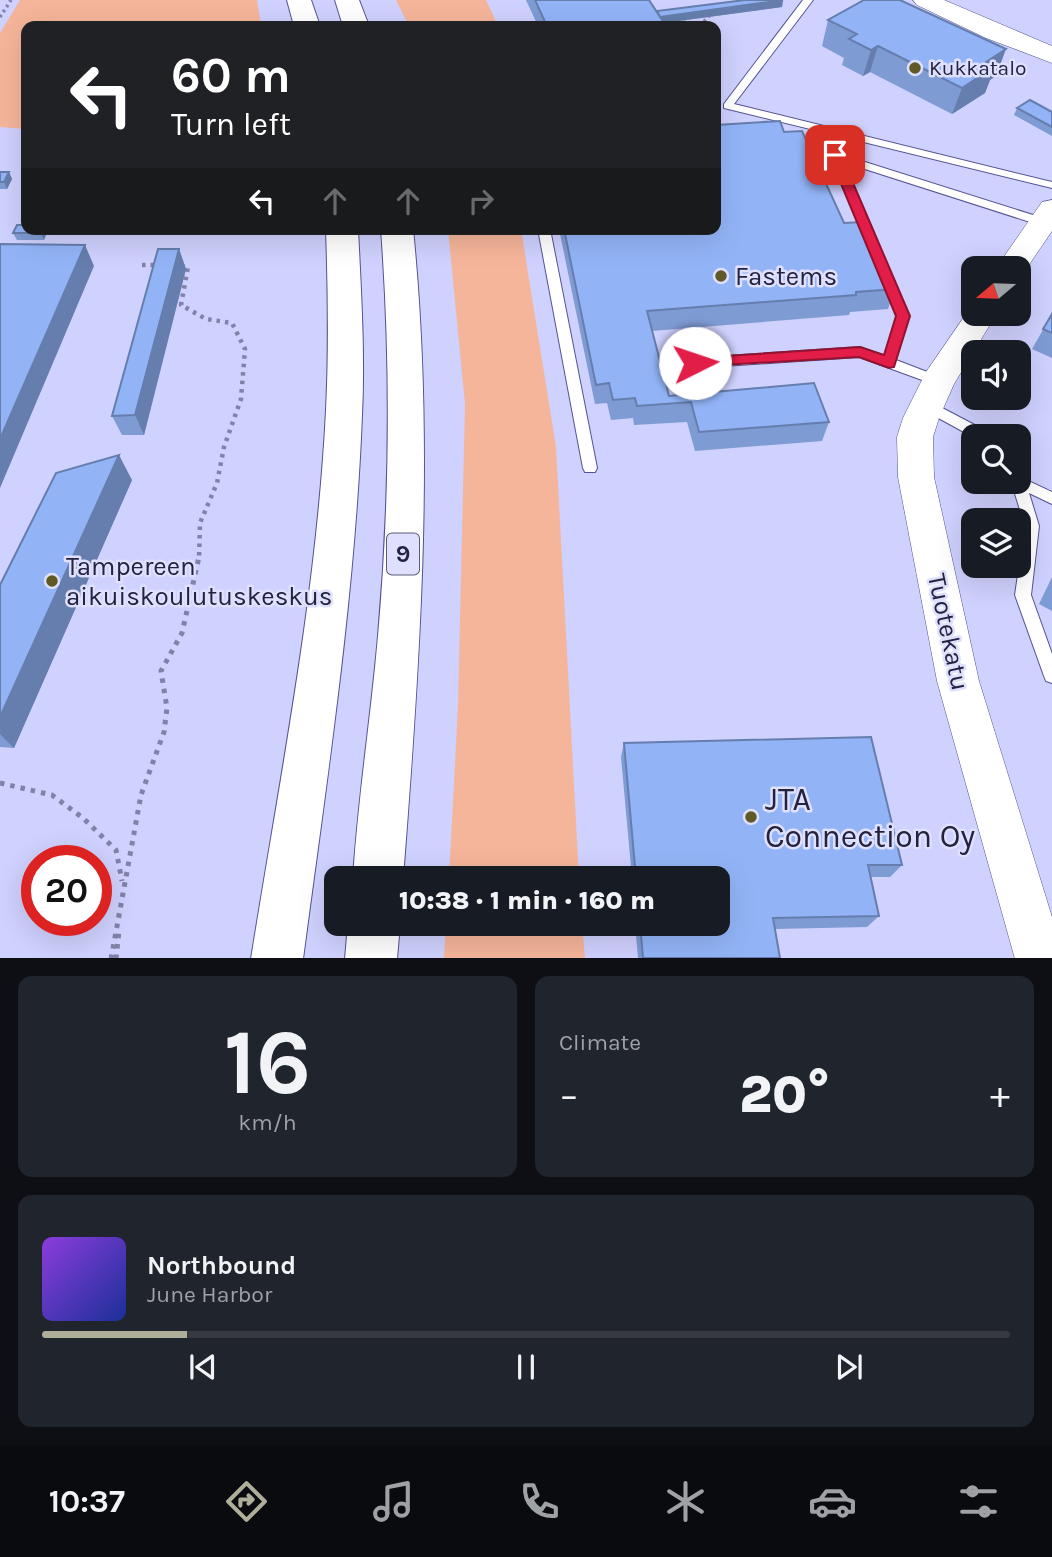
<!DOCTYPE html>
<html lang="en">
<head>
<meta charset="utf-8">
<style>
	:root { --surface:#171b24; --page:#20242c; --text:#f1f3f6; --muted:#9ea1a6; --line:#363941; --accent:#afae98 }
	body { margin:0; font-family:Karla,sans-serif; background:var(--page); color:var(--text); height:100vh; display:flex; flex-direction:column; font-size:26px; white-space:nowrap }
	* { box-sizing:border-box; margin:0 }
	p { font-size:23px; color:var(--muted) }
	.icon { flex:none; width:38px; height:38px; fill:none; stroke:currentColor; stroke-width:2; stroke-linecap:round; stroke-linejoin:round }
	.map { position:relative; height:958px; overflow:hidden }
	.side { display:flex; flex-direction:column; gap:18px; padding:18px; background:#0d0f14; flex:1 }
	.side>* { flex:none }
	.guide { position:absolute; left:21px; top:21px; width:700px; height:214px; border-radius:14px; box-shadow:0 7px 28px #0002; background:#202124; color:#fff; overflow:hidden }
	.needle { width:46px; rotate:251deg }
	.tools { position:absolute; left:961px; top:256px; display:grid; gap:14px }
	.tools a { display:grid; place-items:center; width:70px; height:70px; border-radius:14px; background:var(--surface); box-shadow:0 7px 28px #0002; font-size:35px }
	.speed { position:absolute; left:21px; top:845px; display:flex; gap:14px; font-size:35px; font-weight:700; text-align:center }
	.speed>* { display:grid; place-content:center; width:91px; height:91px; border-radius:50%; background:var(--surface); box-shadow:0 7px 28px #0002; line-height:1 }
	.speed .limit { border:10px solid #d22; background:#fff; color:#111 }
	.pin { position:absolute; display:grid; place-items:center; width:60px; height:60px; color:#fff; margin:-30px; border-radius:14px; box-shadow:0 4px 10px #0006 }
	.me { position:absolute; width:77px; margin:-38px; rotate:86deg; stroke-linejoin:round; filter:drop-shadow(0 0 5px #0008) }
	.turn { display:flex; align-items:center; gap:24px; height:147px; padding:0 35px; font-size:32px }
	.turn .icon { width:91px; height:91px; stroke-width:2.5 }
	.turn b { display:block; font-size:49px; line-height:60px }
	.lanes { display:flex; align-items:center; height:66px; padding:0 35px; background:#0003; justify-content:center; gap:35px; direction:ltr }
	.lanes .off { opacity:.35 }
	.big { font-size:52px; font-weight:800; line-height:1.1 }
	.side .card { flex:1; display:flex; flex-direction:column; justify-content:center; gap:10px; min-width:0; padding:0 24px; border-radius:14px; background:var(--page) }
	.side .dial { align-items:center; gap:0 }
	.dial b { font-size:91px; line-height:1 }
	.song { display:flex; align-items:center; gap:21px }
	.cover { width:84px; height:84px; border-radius:10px; background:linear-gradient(135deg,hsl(270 70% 55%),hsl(230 70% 35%)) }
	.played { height:7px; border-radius:4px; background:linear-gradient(90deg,var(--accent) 15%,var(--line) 15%) }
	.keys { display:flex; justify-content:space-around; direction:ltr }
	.heat { display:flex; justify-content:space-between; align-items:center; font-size:38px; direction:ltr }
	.side .tiles { flex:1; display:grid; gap:18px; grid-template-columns:1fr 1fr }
	.card:last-child { grid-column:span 2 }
	.trip { position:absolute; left:324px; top:866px; width:406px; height:70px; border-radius:14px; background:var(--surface); box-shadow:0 7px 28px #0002; font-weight:800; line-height:70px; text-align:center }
	.menu { display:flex; height:112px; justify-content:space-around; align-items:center; background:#090b0e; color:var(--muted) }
	.menu .icon { width:49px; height:49px }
	.menu .on { color:var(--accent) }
	.menu b { font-size:32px; color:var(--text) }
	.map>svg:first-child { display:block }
	.green { fill:#f5b59a }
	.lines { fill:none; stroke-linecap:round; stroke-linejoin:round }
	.lane-casing { stroke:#545294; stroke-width:2 }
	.secondary-casing { stroke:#545294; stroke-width:1 }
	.highway-casing { stroke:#545294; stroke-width:2 }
	.path-far2 { stroke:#8282a8; stroke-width:3.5; stroke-dasharray:2.5 3.5; stroke-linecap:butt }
	.path-far1 { stroke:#8282a8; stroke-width:4.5; stroke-dasharray:3.5 5; stroke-linecap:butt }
	.path { stroke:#8282a8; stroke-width:5; stroke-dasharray:4.5 6; stroke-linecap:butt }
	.lane { fill:#fff; fill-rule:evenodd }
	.secondary { fill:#fff; fill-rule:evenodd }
	.highway { fill:#fff; fill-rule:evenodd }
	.wall { fill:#7e9bd4 }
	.shaded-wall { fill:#667ead }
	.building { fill:#92b4f7; stroke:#667ead; stroke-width:2 }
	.route { fill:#e11d48; stroke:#92132f; stroke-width:2 }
	.poi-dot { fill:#5e5925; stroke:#dee0fe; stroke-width:2.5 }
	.labels { text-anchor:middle; stroke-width:5; stroke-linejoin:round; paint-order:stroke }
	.far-poi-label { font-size:21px; fill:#23223f; stroke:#dee0fe; text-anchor:start }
	.shield { fill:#dee0fe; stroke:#5b5b78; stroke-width:2 }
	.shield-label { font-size:24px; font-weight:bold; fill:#23223f }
	.poi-label { font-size:26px; fill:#23223f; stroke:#dee0fe; text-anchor:start }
	.street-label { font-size:26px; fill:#23223f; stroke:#dee0fe }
	.near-poi-label { font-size:32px; fill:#23223f; stroke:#dee0fe; text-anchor:start }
</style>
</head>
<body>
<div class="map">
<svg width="1052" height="959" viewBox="0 0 1052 959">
	<rect width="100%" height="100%" fill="#cfd1fe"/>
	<path class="green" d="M 20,0 L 257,0 L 261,26 L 26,26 L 26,129 L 0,127 L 0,33 Z
		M 396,0 L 486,0 L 498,26 L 409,26 Z
		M 448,229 L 521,229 L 556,447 L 579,878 L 449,878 L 458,706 L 465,404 Z
		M 446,924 L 582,924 L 585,958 L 444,958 Z"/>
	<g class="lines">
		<g class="lane-casing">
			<path id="lane" d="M 803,0 L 813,0 L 734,104 L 1052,182 L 1052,188 L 724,108 L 724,104 Z
				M 792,139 L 1052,221 L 1052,229 L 843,162 L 877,240 L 871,244 L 867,243 L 831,158 L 788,144 L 787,142 Z
				M 538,229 L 550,229 L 597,468 L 595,472 L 585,472 L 583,468 Z
				M 887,274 L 893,278 L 909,316 L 896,360 L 943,378 L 944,381 L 943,384 L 933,384 L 859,357 L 695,368 L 689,363 L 695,358 L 860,347 L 885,356 L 897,316 L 881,278 Z
				M 927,400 L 988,432 L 990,436 L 973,437 L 922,409 L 920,405 L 922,401 Z
				M 1018,476 L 1052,492 L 1052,504 L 1029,493 L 1039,526 L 1031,595 L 1052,654 L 1052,683 L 1046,681 L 1044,676 L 1015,595 L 1025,526 L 1011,481 L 1018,481 Z"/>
		</g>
		<g class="secondary-casing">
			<path id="secondary" d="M 913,0 L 944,0 L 1052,46 L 1052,63 L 986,38 L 917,5 Z
				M 1052,200 L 1052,231 L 1022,275 L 1018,276 L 1018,268 L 996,268 L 1042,202 Z
				M 973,304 L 973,313 L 997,313 L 954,384 L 939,418 L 933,437 L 934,477 L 979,681 L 1052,917 L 1052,959 L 1015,959 L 937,681 L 898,477 L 897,437 L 903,418 L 926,372 Z"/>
		</g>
		<g class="highway-casing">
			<path id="highway" d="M 287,0 L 311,0 L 320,26 L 294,26 Z
				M 335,0 L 359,0 L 369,26 L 343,26 Z
				M 326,229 L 358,229 C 361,291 365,353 362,415 C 355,597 327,778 303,959 L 251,959 C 280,777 317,594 326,410 C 329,350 328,290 326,229 Z
				M 381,229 L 413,229 C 435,447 420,661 403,878 L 353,878 C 358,798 371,717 378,636 C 390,500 391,365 381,229 Z
				M 348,924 L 400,924 L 397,959 L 345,959 Z"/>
		</g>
		<path class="path-far2" d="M 0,17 L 11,0
			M 684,18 L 692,26
			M 700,26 L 710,15"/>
		<path class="path-far1" d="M 142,265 L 158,265
			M 181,266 L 188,267 L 181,305 L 206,319 L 232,323 L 245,349 L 241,399 L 224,447 L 217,483 L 200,523 L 199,559"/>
		<path class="path" d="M 0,783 L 52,795 L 83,818 L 116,850 L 122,881
			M 111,959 L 141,795 L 164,732 L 167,708 L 161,671 L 182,633 L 199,557
			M 116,959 L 119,931"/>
		<use href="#lane" class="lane"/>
		<use href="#secondary" class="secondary"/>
		<use href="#highway" class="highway"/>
	</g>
	<path class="wall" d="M 526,0 L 649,0 L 657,11 L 783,0 L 782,7 L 664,23 L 666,26 L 538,26 Z
		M 828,20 L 996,76 L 990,80 L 985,93 L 952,114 L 870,72 L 863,76 L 842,65 L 844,58 L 822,46 Z
		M 1017,108 L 1052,112 L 1052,136 L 1014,115 Z
		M 784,132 L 844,223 L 895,289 L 888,309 L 850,312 L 849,315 L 652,331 L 669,396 L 829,422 L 822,441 L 695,451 L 687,422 L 634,425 L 633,418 L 611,420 L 607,403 L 595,404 L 559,229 L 716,229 Z
		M 0,172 L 9,172 L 12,179 L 7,189 L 0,189 Z
		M 47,232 L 44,240 L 17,240 L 13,233 Z
		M 179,249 L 186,269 L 144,435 L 122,435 L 112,416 Z
		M 1052,314 L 1052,358 L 1032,349 Z
		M 132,480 L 14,748 L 0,747 L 0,585 Z
		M 1052,577 L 1052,611 L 1039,604 Z
		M 624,743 L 902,865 L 890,877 L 870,877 L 879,916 L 867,927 L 775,929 L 780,958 L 638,958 L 635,924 L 718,924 L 718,878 L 632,878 L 621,757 Z"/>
	<path class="shaded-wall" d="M 783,0 L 782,7 L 648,25 L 649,18 Z
		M 878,46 L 870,72 L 863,76 L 871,50 Z
		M 1006,49 L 996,76 L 990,80 L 985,93 L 952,114 L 962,88 L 986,62 Z
		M 9,172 L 12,179 L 7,189 L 4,182 Z
		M 42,229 L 46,229 L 47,232 L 44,240 L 41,233 Z
		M 85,245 L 94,266 L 0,488 L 0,439 Z
		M 179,249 L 186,269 L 144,435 L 135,415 Z
		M 119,455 L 132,480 L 14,748 L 0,734 L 0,717 Z"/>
	<path class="building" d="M 535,0 L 649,0 L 666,26 L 547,26 Z
		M 745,0 L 783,0 L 660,17 L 657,11 Z
		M 864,0 L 900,0 L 1006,49 L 986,62 L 995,66 L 962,88 L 878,46 L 871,50 L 849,39 L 857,34 L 828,20 Z
		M 1030,100 L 1052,112 L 1052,127 L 1017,108 Z
		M 780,121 L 784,132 L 802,131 L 844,223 L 863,222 L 895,289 L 856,292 L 856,295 L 647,311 L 669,396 L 814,383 L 829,422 L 699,432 L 691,402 L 637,406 L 635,398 L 613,400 L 609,383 L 596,385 L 564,229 L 716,229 L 716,125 Z
		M 0,172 L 9,172 L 4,182 L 0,182 Z
		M 17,225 L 26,225 L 26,229 L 42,229 L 41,233 L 13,233 Z
		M 0,244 L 85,245 L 0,439 Z
		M 158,249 L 179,249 L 135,415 L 112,416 Z
		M 1052,314 L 1052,333 L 1043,329 Z
		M 119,455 L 0,717 L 0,585 L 56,473 Z
		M 871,737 L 902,865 L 868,865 L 879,916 L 773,918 L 780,958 L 643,958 L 640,924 L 718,924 L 718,878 L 636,878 L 624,743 Z"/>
	<path class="route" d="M 835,151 L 841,155 L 910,316 L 894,367 L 889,368 L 859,357 L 690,367 L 688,363 L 695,358 L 860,347 L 884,355 L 896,316 L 829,155 Z"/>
	<g class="poi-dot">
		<circle cx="915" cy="68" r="7"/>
		<circle cx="721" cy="276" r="7"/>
		<circle cx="52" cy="581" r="7"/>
		<circle cx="751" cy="817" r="7"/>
	</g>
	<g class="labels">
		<g class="far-poi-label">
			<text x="929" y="75">Kukkatalo</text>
		</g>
		<rect class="shield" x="387" y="533.5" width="32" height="41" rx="5"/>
		<g class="shield-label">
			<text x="403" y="562">9</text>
		</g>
		<g class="poi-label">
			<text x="735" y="285">Fastems</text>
			<text x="66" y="575">Tampereen<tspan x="66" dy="30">aikuiskoulutuskeskus</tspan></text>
		</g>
		<g class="street-label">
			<text transform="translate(949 632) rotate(78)" y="9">Tuotekatu</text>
		</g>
		<g class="near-poi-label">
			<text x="765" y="810">JTA<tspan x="765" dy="37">Connection Oy</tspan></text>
		</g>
	</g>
</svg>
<div class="tools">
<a><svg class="needle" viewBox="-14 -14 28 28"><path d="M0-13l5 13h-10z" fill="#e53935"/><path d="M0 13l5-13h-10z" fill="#9ea1a6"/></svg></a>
<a><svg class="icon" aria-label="sound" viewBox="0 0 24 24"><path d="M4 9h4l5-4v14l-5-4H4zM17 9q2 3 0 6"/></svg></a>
<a><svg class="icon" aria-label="search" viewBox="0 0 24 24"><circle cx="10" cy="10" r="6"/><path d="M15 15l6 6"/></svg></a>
<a><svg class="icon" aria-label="layers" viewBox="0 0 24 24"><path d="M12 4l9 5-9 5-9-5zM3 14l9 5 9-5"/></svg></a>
</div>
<div class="speed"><div class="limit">20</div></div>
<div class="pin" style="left:835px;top:155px;background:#d93025"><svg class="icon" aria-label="arrive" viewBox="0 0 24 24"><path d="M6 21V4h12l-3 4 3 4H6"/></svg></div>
<svg class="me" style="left:695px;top:363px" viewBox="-20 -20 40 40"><circle r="19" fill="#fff"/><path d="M0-13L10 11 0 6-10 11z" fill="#e11d48"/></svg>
<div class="trip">10:38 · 1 min · 160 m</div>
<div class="guide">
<div class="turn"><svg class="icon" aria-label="left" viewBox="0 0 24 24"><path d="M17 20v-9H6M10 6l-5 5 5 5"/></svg><div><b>60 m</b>Turn left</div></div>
<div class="lanes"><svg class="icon" aria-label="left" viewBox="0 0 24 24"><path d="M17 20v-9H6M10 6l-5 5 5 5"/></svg><svg class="icon off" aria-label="ahead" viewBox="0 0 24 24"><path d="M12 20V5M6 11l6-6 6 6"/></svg><svg class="icon off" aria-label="ahead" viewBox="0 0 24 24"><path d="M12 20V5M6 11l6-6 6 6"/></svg><svg class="icon off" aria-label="right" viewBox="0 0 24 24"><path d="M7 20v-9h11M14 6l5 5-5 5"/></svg></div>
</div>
</div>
<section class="side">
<div class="tiles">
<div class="card dial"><b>16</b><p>km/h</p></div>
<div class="card"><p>Climate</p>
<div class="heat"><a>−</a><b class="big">20°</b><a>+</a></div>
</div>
<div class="card">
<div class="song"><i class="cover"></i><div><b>Northbound</b><p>June Harbor</p></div></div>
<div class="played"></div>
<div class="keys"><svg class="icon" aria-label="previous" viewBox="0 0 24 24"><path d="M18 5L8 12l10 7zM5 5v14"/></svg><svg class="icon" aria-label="pause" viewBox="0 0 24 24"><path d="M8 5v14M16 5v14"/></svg><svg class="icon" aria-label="next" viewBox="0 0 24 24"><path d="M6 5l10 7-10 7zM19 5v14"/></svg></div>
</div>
</div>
</section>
<nav class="menu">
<b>10:37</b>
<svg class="icon on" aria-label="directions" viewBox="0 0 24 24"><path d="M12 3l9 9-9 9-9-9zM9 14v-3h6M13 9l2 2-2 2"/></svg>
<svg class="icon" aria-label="music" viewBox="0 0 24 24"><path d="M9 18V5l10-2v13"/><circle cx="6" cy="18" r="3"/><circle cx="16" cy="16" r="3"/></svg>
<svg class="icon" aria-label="phone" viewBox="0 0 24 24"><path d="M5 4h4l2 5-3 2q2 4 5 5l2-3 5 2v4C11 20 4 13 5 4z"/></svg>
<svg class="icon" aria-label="climate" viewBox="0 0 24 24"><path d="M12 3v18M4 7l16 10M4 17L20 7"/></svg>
<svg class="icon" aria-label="car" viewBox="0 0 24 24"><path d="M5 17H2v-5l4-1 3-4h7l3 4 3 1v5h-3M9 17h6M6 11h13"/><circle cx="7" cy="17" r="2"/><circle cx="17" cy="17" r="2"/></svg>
<svg class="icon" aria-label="filters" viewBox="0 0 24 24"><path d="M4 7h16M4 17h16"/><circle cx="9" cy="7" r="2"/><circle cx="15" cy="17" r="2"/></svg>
</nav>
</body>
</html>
